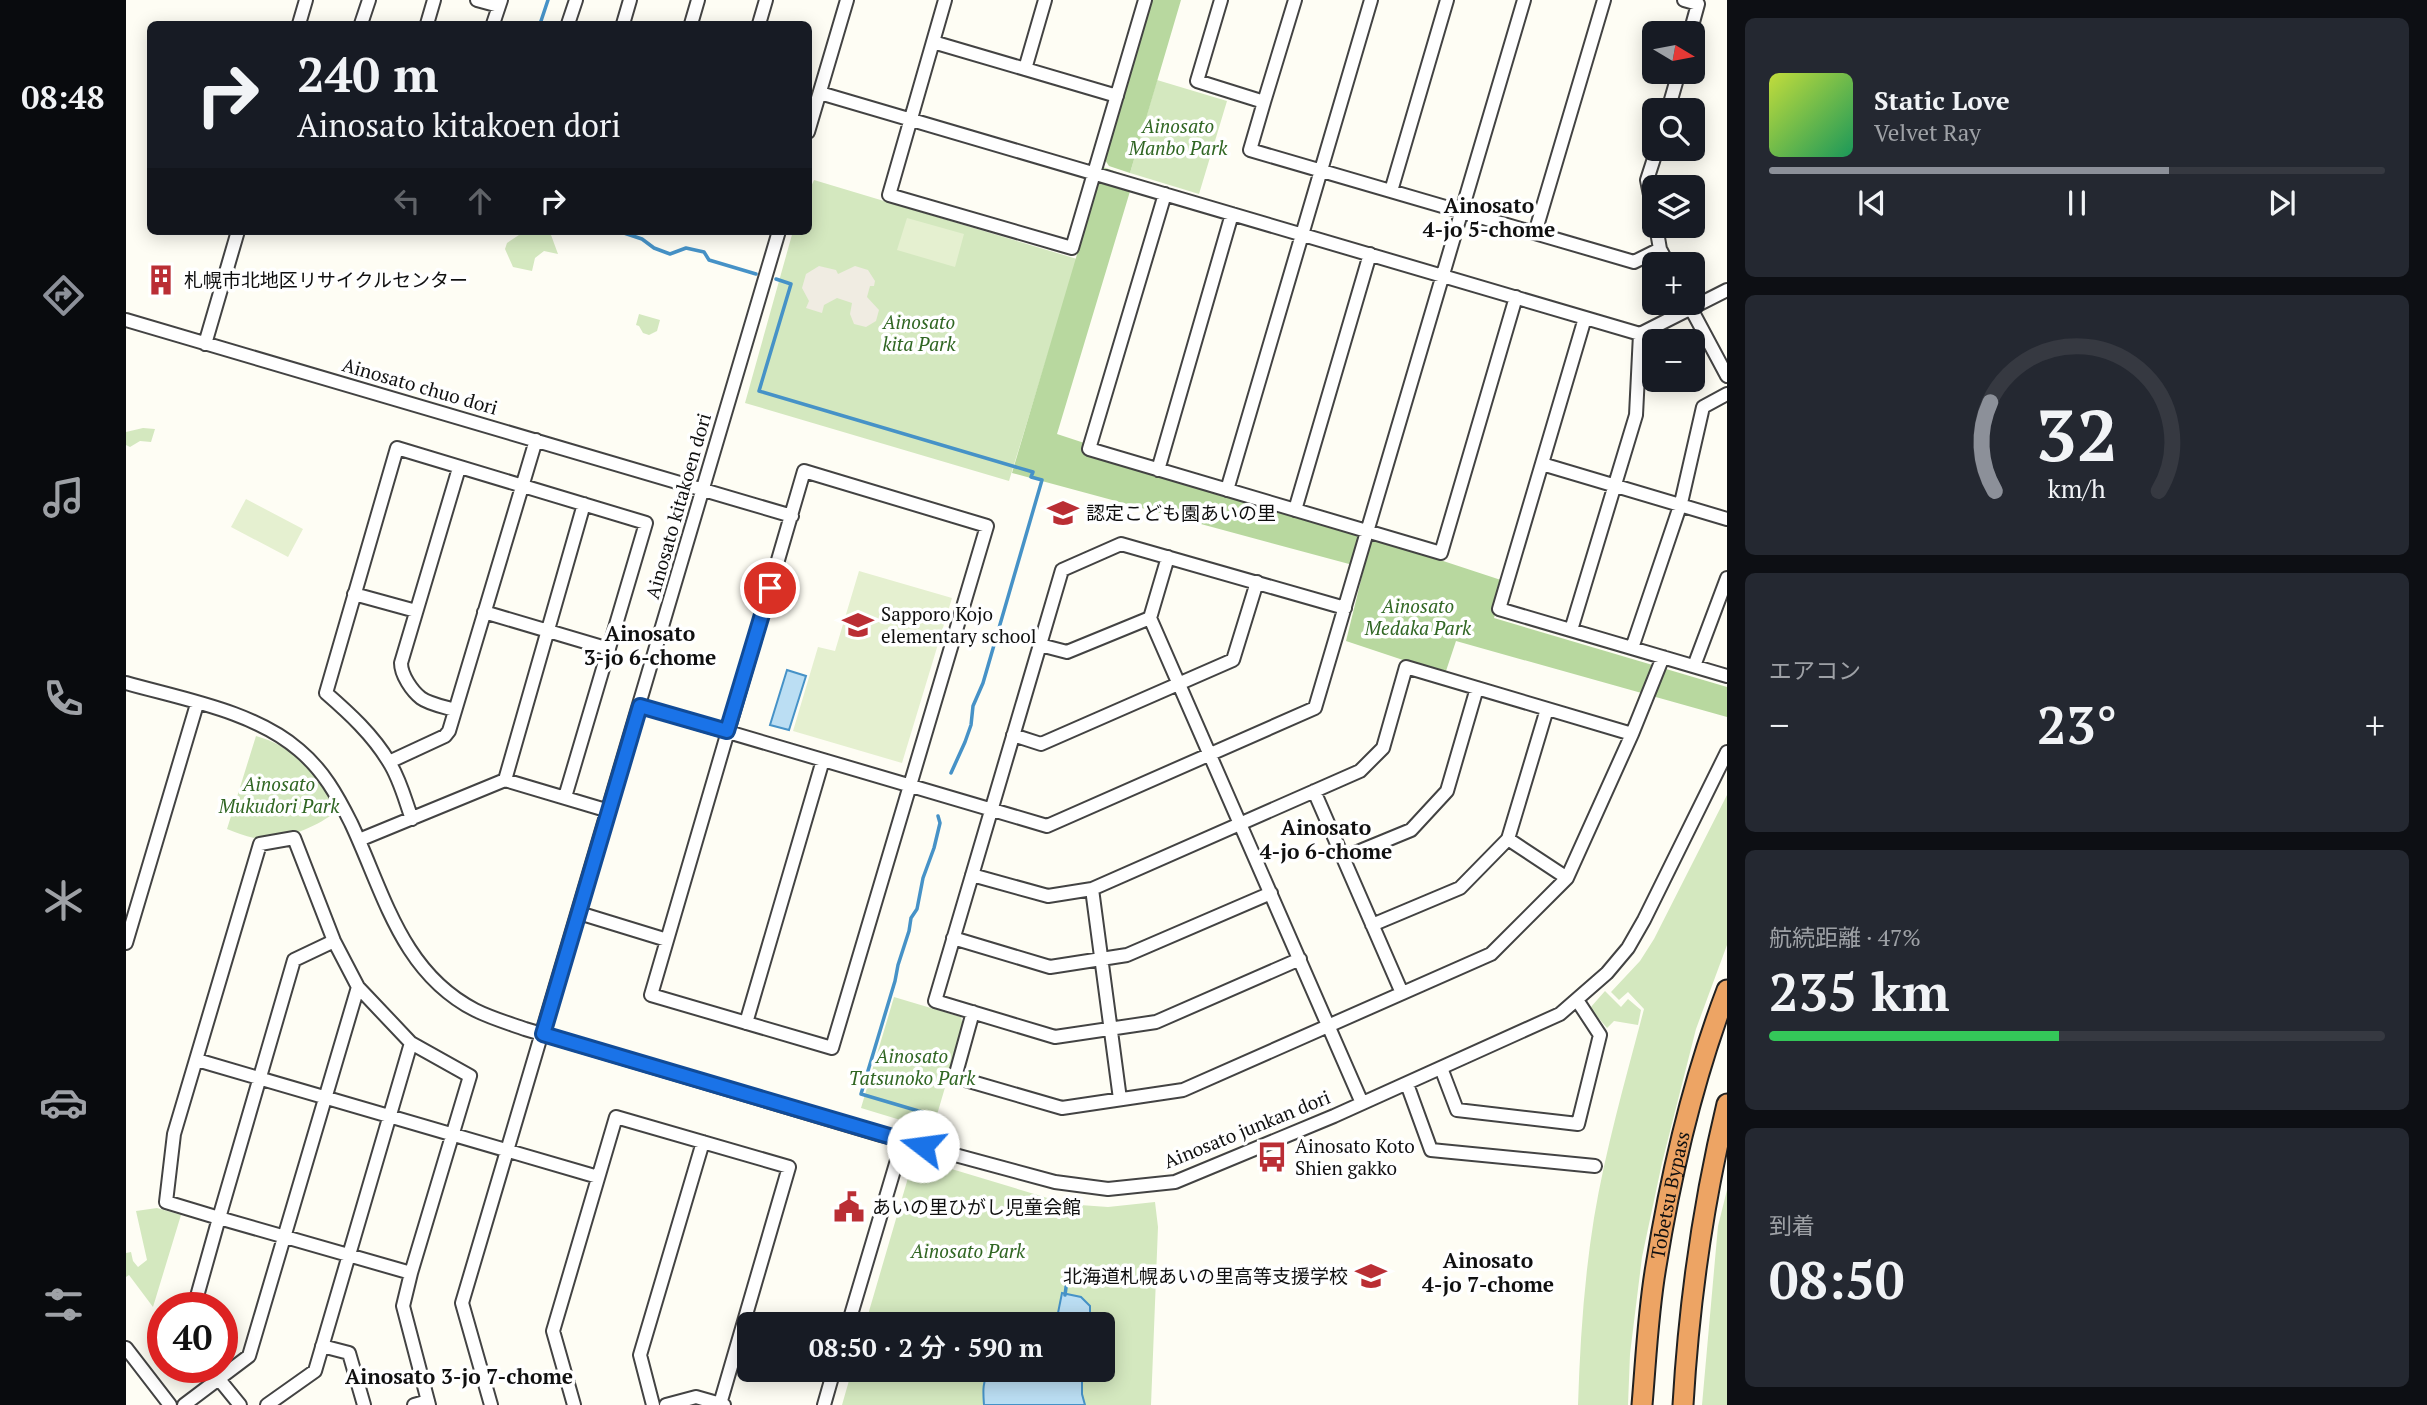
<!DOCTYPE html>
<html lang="ja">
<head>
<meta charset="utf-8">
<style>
	:root { --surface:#171b24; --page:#242831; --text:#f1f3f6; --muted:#9ea1a6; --line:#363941; --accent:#8c9099 }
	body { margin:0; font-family:"PT Serif","Noto Sans JP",serif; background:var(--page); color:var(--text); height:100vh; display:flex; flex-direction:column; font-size:26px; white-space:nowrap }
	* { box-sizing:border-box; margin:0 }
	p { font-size:23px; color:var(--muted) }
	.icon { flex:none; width:38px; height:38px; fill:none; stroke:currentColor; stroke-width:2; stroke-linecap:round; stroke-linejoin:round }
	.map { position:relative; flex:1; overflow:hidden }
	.panel { display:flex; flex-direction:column; gap:18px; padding:18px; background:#0d0f14; width:700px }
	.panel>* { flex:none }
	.banner { position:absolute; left:21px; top:21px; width:665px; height:214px; border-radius:10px; box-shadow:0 4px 18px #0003; background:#171b24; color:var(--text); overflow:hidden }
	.needle { width:46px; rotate:100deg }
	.tools { position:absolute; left:1516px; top:21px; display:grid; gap:14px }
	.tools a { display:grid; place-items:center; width:63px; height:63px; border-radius:10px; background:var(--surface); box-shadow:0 4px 18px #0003; font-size:35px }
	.speed { position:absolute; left:21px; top:1292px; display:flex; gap:14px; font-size:35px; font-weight:700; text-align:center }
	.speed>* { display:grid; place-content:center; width:91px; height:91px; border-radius:50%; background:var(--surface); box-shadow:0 4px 18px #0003; line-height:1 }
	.speed .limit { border:10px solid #d22; background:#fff; color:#111 }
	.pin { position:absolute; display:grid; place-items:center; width:60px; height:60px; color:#fff; margin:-30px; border:4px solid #fff; border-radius:50%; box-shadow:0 2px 7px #0007 }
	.me { position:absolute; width:77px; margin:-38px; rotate:285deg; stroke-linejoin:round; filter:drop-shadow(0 0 5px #0008) }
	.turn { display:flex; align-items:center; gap:24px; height:147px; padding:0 35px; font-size:32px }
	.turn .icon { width:91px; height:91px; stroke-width:2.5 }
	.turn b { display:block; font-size:49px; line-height:60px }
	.lanes { display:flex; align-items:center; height:66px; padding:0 35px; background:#0003; justify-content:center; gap:35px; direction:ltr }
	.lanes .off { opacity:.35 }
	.big { font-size:52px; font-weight:600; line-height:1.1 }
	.panel .card { flex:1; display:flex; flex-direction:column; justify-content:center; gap:10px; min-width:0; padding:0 24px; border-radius:10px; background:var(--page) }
	.panel .dial { align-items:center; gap:0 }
	.dial svg { height:182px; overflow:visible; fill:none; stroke:var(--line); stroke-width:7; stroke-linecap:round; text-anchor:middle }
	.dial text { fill:var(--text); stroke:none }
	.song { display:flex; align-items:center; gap:21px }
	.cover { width:84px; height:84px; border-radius:10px; background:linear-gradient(135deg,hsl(70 70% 55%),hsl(150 70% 35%)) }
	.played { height:7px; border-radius:4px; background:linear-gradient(90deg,var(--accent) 65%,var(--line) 65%) }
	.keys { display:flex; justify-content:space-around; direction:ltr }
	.heat { display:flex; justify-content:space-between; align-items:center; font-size:38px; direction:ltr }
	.charge { height:10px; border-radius:5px; background:linear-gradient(90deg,#34c759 47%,var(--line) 0) }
	.trip { position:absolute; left:611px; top:1312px; width:378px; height:70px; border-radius:10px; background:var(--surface); box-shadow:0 4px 18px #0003; font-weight:600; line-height:70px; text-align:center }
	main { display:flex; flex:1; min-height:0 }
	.tab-bar { display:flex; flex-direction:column; width:126px; justify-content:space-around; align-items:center; background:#090b0e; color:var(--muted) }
	.tab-bar .icon { width:49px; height:49px }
	.tab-bar .on { color:var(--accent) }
	.tab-bar b { font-size:32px; color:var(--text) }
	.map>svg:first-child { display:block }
	.green { fill:#d4e8bf }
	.forest { fill:#b8d89f }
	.pitch { fill:#e5f0d0 }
	.plaza { fill:#f0ece2 }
	.water { fill:#bbdef3; stroke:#4692c7; stroke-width:2 }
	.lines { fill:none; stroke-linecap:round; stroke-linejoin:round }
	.stream { stroke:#4692c7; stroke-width:3.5 }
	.minor-casing { stroke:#434343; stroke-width:16 }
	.highway-casing { stroke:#212121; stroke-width:23 }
	.minor { stroke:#fff; stroke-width:12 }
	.highway { stroke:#eda464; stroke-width:19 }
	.route-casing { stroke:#114b97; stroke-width:18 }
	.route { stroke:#1a73e8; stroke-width:12 }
	.labels { text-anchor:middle; stroke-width:7; stroke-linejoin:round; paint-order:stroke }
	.park-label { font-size:19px; font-style:italic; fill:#306623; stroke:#fff }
	.poi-label { font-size:19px; fill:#101010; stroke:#fff; text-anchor:start }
	.street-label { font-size:19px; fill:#101010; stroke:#fff }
	.neighbourhood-label { font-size:21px; font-weight:bold; fill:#101010; stroke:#fff }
</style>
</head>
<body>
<main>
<nav class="tab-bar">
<b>08:48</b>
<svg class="icon on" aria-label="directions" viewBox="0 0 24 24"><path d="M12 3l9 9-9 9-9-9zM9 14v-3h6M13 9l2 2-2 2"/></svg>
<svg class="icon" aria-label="music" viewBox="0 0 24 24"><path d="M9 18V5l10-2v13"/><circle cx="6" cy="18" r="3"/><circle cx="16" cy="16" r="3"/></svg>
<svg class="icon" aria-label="phone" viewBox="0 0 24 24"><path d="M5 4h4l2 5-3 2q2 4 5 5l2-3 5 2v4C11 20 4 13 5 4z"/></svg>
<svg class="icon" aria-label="climate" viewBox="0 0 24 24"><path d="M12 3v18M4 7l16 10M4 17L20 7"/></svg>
<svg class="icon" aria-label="car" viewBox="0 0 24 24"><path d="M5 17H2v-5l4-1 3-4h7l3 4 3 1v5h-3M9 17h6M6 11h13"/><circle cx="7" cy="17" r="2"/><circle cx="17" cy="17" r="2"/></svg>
<svg class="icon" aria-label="filters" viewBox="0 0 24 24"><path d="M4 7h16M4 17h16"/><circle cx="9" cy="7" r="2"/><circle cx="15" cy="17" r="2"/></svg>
</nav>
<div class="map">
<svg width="1601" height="1405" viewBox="0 0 1601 1405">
	<rect width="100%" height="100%" fill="#fefdf4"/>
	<path class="green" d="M 1031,80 L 1101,101 L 1073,194 L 1004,173 Z
		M 688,180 L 951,259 L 883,481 L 619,403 L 667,231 L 682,231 L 683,191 Z
		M 399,231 L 414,231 L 425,235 L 432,254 L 418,251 L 409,258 L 406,271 L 387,267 L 379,249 L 381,243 Z
		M 513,314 L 534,320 L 531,331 L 523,335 L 517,333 L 513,326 L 510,325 Z
		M 17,428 L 29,429 L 25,442 L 14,441 L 4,447 L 0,445 L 0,432 Z
		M 130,736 C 157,743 191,766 202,793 C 205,799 205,808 207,814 C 186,829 154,842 128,838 C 119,836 109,832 101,829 Z
		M 1601,795 L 1601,945 L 1570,1029 L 1536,1163 L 1516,1257 L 1504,1354 L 1502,1405 L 1452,1405 C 1454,1342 1458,1280 1468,1218 C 1480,1147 1500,1078 1518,1009 L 1502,992 L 1493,1000 L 1485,992 L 1514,961 L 1528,939 Z
		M 1479,991 L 1495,1007 L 1502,999 L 1515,1010 L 1512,1025 L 1488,1021 L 1481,1028 L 1464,1008 Z
		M 768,997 L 835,1017 L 837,1026 L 808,1125 L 804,1129 L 735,1108 Z
		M 799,1161 L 928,1200 L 954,1205 L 982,1207 L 1029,1202 L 1032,1227 L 1025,1405 L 716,1405 L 726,1370 L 976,1370 L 976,1325 L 739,1325 L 784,1171 Z
		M 1601,1190 L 1601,1405 L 1576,1405 L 1592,1226 Z
		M 31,1208 L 55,1215 L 27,1307 L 3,1275 L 0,1277 L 0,1253 L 5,1252 L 7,1261 L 12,1267 L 21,1260 L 10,1211 Z"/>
	<path class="forest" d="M 1026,0 L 1055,0 L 1004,173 L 983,166 L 979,160 Z
		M 977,167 L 1008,178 L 931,434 L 1378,581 L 1368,618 L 1601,687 L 1601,717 L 1330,641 L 1319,674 L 1220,641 L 1238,568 L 886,473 Z"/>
	<path class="pitch" d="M 781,218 L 838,234 L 829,267 L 771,250 Z
		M 120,499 L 177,529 L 162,557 L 105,527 Z
		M 733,571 L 826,598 L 776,763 L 667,731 L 692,647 L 709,651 Z"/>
	<path class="plaza" d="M 693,266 L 710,270 L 712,274 L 729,266 L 742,270 L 749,281 L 748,286 L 744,286 L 741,297 L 753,310 L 750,321 L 740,327 L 728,324 L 724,314 L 726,303 L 711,298 L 698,305 L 696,313 L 680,308 L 683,301 L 676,288 L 680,274 Z"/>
	<path class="water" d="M 661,670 L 680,676 L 663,730 L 644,725 Z
		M 936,1293 L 955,1297 L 964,1306 L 964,1325 L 914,1325 L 932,1313 Z
		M 864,1370 L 956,1370 L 956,1394 L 959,1405 L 858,1405 C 857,1391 856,1382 864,1370 Z"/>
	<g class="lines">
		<path class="stream" d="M 414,24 L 422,0
			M 492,231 L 516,239 L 528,248 L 544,254 L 560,248 L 578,252 L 583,260 L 630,274
			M 650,279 L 665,284 L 633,391 L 907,472 L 905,477 L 916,480 L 857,683 L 847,706 L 845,725 L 839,742 L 825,773
			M 806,1115 L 735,1094 L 769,981 L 772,965 L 783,931 L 785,918 L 791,909 L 797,878 L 808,848 L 814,823 L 812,816
			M 939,1295 L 941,1280"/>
		<g class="minor-casing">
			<path id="minor" d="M 351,0 L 373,6
				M 819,0 L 763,195 L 946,248 L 1019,0
				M 1095,0 L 1071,81 L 1138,102 L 1124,150 L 1508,262 L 1534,249
				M 1558,0 L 1572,4 L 1564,33
				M 173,24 L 180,0
				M 235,24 L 243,0
				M 301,24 L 308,0
				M 367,24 L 375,0
				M 442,24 L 450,0
				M 497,24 L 504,0
				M 565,24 L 572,0
				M 633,24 L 640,0
				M 807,42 L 991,96
				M 899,69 L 919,0
				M 694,93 L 1514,334 L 1601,290
				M 1138,102 L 1169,0
				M 1542,110 L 1553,72
				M 682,132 L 721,0
				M 1265,191 L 1321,0
				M 1039,194 L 963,449 L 1315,553 L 1390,297
				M 1528,215 L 1521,180 L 1531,149
				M 1530,226 L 1534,249 L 1542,264
				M 1409,233 L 1478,0
				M 1562,303 L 1601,376
				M 1459,318 L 1373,609 L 1601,676
				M 0,320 L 666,516
				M 79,344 L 112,231
				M 1416,464 L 1601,519
				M 1032,470 L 1106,214
				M 678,471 L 861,526 L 706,1048 L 525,995 Z
				M 1101,490 L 1245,0
				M 1169,510 L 1244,254
				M 1042,557 L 1024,618 L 1236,1103
				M 228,594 L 290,611
				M 358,612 L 483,649
				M 1445,630 L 1510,415 L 1514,334
				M 914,645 L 941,652 L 1024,618
				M 1506,648 L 1555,503 L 1577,407 L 1601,394
				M 1568,666 L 1601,578
				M 0,683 C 56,699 128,711 173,750 C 197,770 211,795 225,823 C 258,893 275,972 349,1010 C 365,1018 382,1023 399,1029 L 755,1135 L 929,1182 L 982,1189 L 1049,1182 L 1208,1116 L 1434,1014 L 1481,973 L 1502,948 L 1518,920 L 1601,752
				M 514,706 L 921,826 L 1189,708 L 1398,0
				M 329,710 C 319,707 303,704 295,698 C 286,691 275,675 275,663 L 333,468
				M 887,735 L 915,744 L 1107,660 L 1131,582
				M 263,762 L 319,736 L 323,731 L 410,440
				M 379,780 L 483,811
				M 1188,791 L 1276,993
				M 286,819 C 279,800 274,779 263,762 C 247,735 223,713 200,693 L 271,448 L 520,523 L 439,797
				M 1382,839 L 1441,878
				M 233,840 L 379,780 L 458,504
				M 1217,858 L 1285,830 L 1321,791 L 1351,688
				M 846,875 L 922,896 L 966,889 L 1234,771 L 1257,748 L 1280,667 L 1506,734
				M 966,889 L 994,1099
				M 453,913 L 541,940
				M 1246,925 L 1334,888 L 1382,839 L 1421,709
				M 827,938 L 924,967 L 1001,955 L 1145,893
				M 208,941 L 168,960 L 93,1218 L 40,1202 L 48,1134 L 134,844 L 168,838 L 208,941 L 232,987 L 285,1043 L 344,1076 L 285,1273
				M 0,943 L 71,704
				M 1174,959 L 1030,1022 L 929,1037 L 809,1001 L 936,570 L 995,544 L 1219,608
				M 847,1012 L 829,1077 L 936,1108 L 1057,1090 L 1365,954 L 1441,878 L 1506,734 L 1537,657
				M 620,1023 L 697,760
				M 71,1060 L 472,1177
				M 1315,1068 L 1331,1110 L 1452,1124 L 1474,1035 L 1451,1000
				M 1281,1084 L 1305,1150 L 1469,1166
				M 68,1307 L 93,1218 L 285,1273 L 277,1306 L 303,1405
				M 722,1325 L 777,1140
				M 196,1346 L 223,1353 L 238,1405
				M 0,1348 L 44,1405
				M 83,1367 L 114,1405
				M 58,1405 L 123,1356 L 232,987
				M 141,1405 L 189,1371 L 285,1043
				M 288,1405 L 302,1401
				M 365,1405 L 336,1303 L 653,231
				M 448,1405 L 427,1331 L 490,1117 L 663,1167 L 594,1404
				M 527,1405 L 514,1355 L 577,1142
				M 540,1405 L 570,1397 L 598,1405
				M 698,1405 L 708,1370"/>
		</g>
		<g class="highway-casing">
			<g id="highway">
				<path id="s1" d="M 1516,1405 C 1520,1359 1522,1312 1530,1266 C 1545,1173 1567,1079 1601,990"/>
				<path d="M 1557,1405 C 1563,1303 1577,1203 1601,1104"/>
			</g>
		</g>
		<use href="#minor" class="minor"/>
		<use href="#highway" class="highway"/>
	</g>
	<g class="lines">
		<g class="route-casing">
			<path id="route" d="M 644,588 L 601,731 L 514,706 L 417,1034 L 797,1146"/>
		</g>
		<use href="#route" class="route"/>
	</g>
	<defs>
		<g id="building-bare" transform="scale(2.415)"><path d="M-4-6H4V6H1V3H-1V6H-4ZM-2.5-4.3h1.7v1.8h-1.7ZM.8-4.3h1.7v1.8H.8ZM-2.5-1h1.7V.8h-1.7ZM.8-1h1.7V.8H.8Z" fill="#ba2e34" stroke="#fff" stroke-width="2.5" paint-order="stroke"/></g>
		<g id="school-bare" transform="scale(2.415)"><path d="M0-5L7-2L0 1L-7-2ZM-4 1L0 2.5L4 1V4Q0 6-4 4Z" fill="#ba2e34" stroke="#fff" stroke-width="2.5" paint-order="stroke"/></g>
		<g id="bus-bare" transform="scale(2.415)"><path d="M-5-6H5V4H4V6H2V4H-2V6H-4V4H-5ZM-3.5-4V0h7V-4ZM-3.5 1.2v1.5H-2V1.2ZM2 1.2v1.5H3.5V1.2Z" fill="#ba2e34" stroke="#fff" stroke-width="2.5" paint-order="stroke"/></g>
		<g id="civic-bare" transform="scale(2.415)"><path d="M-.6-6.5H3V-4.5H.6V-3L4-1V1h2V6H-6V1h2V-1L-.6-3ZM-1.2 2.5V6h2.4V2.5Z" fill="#ba2e34" stroke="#fff" stroke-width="2.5" paint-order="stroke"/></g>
	</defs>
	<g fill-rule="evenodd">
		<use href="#building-bare" x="35" y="280"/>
		<use href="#school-bare" x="937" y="513"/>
		<use href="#school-bare" x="732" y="625"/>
		<use href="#bus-bare" x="1146" y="1157"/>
		<use href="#civic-bare" x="723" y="1207"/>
		<use href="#school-bare" x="1245" y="1276"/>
	</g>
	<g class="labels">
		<g class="park-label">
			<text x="1052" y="133">Ainosato<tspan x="1052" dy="22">Manbo Park</tspan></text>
			<text x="793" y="329">Ainosato<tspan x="793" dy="22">kita Park</tspan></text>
			<text x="1292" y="613">Ainosato<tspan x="1292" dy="22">Medaka Park</tspan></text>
			<text x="153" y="791">Ainosato<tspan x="153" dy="22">Mukudori Park</tspan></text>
			<text x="786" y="1063">Ainosato<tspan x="786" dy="22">Tatsunoko Park</tspan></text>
			<text x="842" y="1258">Ainosato Park</text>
		</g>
		<g class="poi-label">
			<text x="58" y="287">札幌市北地区リサイクルセンター</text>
			<text x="960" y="520">認定こども園あいの里</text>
			<text x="755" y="621">Sapporo Kojo<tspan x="755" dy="22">elementary school</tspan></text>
			<text x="1169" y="1153">Ainosato Koto<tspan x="1169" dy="22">Shien gakko</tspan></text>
			<text x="746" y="1214">あいの里ひがし児童会館</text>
			<text x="1222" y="1283" text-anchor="end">北海道札幌あいの里高等支援学校</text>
		</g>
		<g class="street-label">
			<text transform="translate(294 386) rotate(16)" y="7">Ainosato chuo dori</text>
			<text transform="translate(552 506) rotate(-74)" y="7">Ainosato kitakoen dori</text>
			<text transform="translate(1121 1129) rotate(-22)" y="7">Ainosato junkan dori</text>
			<text dy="7" stroke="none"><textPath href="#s1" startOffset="212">Tobetsu Bypass</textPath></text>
		</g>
		<g class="neighbourhood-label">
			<text x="1363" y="213">Ainosato<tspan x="1363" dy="24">4-jo 5-chome</tspan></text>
			<text x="524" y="641">Ainosato<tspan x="524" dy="24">3-jo 6-chome</tspan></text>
			<text x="1200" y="835">Ainosato<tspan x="1200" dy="24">4-jo 6-chome</tspan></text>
			<text x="1362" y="1268">Ainosato<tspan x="1362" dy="24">4-jo 7-chome</tspan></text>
			<text x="333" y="1384">Ainosato 3-jo 7-chome</text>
		</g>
	</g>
</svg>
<div class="tools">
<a><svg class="needle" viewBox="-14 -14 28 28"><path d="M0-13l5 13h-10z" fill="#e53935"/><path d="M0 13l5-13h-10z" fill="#9ea1a6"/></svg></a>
<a><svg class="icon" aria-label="search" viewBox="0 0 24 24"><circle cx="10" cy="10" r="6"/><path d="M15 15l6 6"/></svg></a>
<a><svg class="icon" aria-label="layers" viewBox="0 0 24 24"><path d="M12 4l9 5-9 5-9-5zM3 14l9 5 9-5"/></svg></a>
<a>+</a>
<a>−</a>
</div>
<div class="speed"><div class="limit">40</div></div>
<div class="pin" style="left:644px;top:588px;background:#d93025"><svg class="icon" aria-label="arrive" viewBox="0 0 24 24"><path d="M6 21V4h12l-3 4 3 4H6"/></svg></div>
<svg class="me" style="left:797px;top:1146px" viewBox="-20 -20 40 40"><circle r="19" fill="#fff"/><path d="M0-13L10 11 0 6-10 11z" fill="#1a73e8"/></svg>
<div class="trip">08:50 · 2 分 · 590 m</div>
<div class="banner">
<div class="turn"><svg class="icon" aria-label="right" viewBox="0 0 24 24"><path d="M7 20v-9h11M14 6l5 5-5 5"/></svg><div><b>240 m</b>Ainosato kitakoen dori</div></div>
<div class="lanes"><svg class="icon off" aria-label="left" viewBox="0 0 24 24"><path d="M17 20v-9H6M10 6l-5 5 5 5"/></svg><svg class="icon off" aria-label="ahead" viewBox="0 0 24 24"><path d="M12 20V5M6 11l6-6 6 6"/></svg><svg class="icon" aria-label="right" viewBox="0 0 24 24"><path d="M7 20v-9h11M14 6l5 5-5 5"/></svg></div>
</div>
</div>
<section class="panel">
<div class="card">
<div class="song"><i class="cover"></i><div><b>Static Love</b><p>Velvet Ray</p></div></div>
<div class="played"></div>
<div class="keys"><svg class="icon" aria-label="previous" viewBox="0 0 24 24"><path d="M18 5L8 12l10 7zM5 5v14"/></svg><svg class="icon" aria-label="pause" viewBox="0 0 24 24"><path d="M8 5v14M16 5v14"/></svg><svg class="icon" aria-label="next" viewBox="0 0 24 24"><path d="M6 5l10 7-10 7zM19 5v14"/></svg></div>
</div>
<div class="card dial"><svg viewBox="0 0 100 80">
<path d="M14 69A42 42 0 1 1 86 69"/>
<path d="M14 69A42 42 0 0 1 12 30" stroke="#8c9099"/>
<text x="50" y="56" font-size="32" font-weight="700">32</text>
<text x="50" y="72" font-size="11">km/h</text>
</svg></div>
<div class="card"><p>エアコン</p>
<div class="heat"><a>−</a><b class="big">23°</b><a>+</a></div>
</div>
<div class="card"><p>航続距離 · 47%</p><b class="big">235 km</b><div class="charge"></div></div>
<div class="card"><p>到着</p><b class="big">08:50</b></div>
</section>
</main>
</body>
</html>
